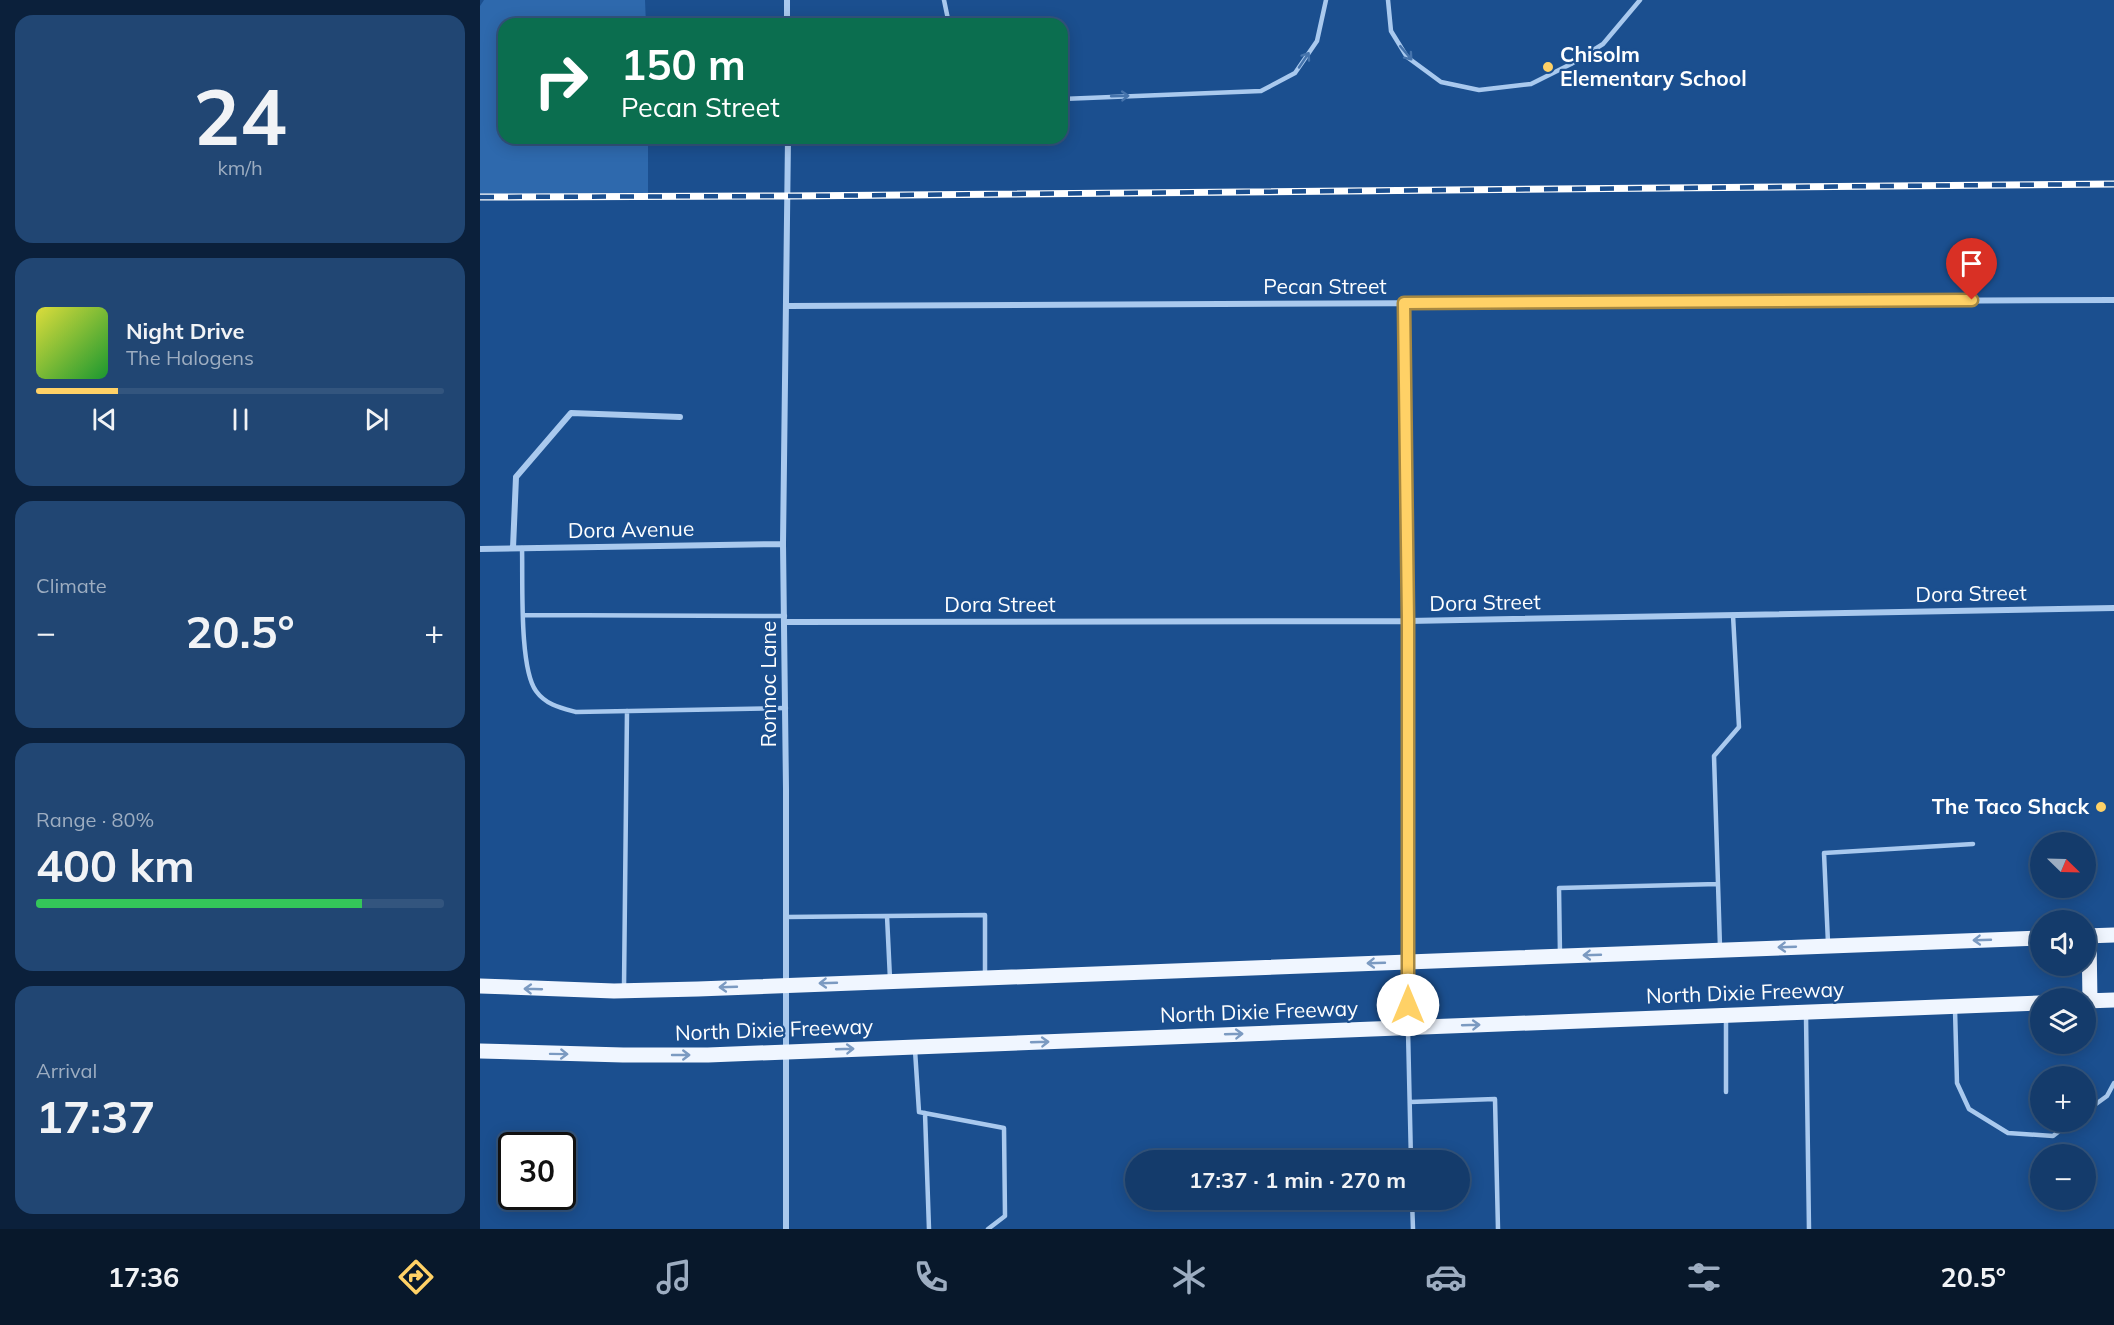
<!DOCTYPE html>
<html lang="en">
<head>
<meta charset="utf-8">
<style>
	:root { --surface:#143b6b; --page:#214673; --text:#f1f3f6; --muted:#9dadc1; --line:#33557e; --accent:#ffd166 }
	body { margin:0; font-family:Mulish,sans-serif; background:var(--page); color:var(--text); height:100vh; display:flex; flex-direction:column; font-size:22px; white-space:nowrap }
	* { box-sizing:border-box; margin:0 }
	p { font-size:20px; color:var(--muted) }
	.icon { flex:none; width:33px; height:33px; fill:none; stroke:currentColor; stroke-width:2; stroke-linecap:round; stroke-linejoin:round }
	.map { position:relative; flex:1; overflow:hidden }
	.details { display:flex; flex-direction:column; gap:15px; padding:15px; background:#0b203b; width:480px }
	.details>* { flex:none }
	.guide { position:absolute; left:18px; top:18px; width:570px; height:126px; border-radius:18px; box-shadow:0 3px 15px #0003,0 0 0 2px var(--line); background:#0b6e4f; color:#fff; overflow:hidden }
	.needle { width:39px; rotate:113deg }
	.tools { position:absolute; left:1550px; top:832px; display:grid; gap:12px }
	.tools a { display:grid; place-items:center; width:66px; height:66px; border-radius:50%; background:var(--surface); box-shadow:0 3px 15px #0003,0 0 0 2px var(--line); font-size:30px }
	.speed { position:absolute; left:18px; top:1132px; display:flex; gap:12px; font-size:30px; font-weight:700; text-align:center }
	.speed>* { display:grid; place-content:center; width:78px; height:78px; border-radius:50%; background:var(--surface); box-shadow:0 3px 15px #0003,0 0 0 2px var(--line); line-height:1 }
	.speed .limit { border:3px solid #111; border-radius:9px; background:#fff; color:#111 }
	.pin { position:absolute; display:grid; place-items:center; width:51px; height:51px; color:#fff; margin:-62px -26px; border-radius:50% 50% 50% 0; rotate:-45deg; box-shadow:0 0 6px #0007 }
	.pin .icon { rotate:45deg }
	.me { position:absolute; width:66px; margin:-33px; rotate:0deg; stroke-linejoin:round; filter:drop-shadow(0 0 4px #0008) }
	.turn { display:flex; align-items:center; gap:21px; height:126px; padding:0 24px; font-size:27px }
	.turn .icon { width:78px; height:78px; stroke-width:2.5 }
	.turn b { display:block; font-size:42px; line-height:51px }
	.big { font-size:45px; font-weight:700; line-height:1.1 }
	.details .tile { flex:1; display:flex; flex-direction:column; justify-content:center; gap:9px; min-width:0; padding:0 21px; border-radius:18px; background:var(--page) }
	.details .dial { align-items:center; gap:0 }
	.dial b { font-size:78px; line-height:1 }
	.song { display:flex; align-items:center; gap:18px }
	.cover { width:72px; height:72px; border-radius:9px; background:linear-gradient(135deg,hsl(60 70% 55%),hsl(130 70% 35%)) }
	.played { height:6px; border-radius:3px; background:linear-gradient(90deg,var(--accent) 20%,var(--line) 20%) }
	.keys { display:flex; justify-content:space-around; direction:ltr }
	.heat { display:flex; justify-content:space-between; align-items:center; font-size:33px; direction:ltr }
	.charge { height:9px; border-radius:4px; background:linear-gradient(90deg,#34c759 80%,var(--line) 0) }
	.trip { position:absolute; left:645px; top:1150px; width:345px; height:60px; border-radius:30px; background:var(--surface); box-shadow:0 3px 15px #0003,0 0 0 2px var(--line); font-weight:700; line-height:60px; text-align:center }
	.tabs { display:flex; height:96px; justify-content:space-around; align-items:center; background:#08182b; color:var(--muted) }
	.tabs .icon { width:42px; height:42px }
	.tabs .current { color:var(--accent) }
	.tabs b { font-size:27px; color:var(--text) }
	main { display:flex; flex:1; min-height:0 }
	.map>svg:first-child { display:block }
	.green { fill:#2e69ad }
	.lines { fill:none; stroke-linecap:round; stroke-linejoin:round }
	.lane { stroke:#a9c9ee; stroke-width:4.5 }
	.street { stroke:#a9c9ee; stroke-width:6 }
	.primary { stroke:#f0f6ff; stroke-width:15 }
	.rail-casing { stroke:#fff; stroke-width:7 }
	.rail { stroke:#1b4f8f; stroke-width:4.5; stroke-dasharray:14; stroke-linecap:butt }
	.oneway { stroke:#4674ac }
	.oneway2 { stroke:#7b9ac1 }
	.route-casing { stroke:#a68842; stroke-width:15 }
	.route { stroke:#ffd166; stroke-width:10 }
	.poi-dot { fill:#ffd166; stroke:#1b4f8f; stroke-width:2 }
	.labels { text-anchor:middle; stroke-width:4.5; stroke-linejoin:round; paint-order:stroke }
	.poi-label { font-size:21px; font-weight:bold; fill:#fff; stroke:#1b4f8f; text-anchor:start }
	.street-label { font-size:21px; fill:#fff; stroke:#1b4f8f }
</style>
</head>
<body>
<main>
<section class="details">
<div class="tile dial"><b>24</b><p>km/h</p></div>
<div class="tile">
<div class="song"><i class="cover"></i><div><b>Night Drive</b><p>The Halogens</p></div></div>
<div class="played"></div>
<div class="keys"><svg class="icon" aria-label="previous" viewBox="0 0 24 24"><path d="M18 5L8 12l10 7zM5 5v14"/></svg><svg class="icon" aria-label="pause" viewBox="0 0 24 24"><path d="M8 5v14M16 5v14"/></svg><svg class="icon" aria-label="next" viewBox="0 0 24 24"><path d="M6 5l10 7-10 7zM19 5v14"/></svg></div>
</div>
<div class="tile"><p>Climate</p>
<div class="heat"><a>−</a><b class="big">20.5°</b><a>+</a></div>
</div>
<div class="tile"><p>Range · 80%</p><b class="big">400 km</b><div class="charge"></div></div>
<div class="tile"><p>Arrival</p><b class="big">17:37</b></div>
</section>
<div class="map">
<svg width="1634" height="1229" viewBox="0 0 1634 1229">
	<rect width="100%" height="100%" fill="#1b4f8f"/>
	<path class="green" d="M 4,0 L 165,0 L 166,24 L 24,24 L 24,138 L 168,138 L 168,196 L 0,197 L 0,6 Z"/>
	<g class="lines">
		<path class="lane" d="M 464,0 L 469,24
			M 908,0 L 911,31 L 927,57 L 961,82 L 999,90 L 1051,84 L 1091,64 L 1123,44 L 1160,0
			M 582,99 L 781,91 L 815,73 L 837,41 L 846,0
			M 42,548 C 43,580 39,668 56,691 C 66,705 81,708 96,712 L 306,708
			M 44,615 L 305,616
			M 407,916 L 410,979
			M 306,917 L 505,915 L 505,974
			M 1348,943 L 1344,853 L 1493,844
			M 1240,947 L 1234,756 L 1259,727 L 1253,615
			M 1080,955 L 1079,888 L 1238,884
			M 144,987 L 147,711
			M 1475,1009 L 1477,1083 L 1489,1109 L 1528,1133 L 1573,1136 L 1591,1122
			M 1326,1016 L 1329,1229
			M 928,1030 L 931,1161
			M 435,1050 L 439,1112 L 524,1128 L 525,1216 L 508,1229
			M 1246,1092 L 1246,1017
			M 930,1102 L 1015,1099 L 1018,1229
			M 1605,1112 L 1627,1096 L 1634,1083
			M 445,1113 L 449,1229
			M 932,1200 L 933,1229"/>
		<path class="street" d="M 307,0 L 307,24
			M 924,303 L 928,621 L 928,1026
			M 308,306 L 1634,300
			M 33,548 L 36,477 L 91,413 L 200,417
			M 0,549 L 303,544
			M 305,622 L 928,621 L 1634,608
			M 306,1229 L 306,789 L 303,544 L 308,138"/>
		<path class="primary" d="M 1605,936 L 1634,935
			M 1609,936 L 1610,1001
			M 0,986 L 134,991 L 218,989 L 1560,938
			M 1605,1001 L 1634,1000
			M 0,1051 L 143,1055 L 228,1055 L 1560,1003"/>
		<g class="rail-casing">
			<path id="rail" d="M 0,197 L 309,196 L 1634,184"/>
		</g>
		<use href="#rail" class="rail"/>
	</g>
	<defs><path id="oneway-shaft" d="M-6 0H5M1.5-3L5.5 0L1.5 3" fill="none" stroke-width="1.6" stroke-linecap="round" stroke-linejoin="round" transform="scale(1.5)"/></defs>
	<g class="oneway">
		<use href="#oneway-shaft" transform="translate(926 53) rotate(50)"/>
		<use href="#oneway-shaft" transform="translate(824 60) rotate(-56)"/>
		<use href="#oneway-shaft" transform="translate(640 96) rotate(-2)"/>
	</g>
	<g class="oneway2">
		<use href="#oneway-shaft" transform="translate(1502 940) rotate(178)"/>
		<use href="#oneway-shaft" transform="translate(1307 947) rotate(178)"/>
		<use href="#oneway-shaft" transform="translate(1112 955) rotate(178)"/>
		<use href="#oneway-shaft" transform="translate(896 963) rotate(178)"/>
		<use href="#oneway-shaft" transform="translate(348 983) rotate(178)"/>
		<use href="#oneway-shaft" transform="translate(248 987) rotate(178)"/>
		<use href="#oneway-shaft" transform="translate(53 989) rotate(-178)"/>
		<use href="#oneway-shaft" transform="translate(991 1025) rotate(-2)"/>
		<use href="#oneway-shaft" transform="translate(754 1034) rotate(-2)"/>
		<use href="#oneway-shaft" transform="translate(560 1042) rotate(-2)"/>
		<use href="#oneway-shaft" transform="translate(365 1049) rotate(-2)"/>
		<use href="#oneway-shaft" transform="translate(79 1054) rotate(1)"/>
		<use href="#oneway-shaft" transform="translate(201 1055)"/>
	</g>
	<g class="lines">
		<g class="route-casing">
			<path id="route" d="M 928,1005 L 928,621 L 924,303 L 1492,300"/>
		</g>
		<use href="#route" class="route"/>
	</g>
	<g class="poi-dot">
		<circle cx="1068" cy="67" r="6"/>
		<circle cx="1621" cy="807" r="6"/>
	</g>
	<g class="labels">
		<g class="poi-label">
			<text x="1080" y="62">Chisolm<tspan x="1080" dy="24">Elementary School</tspan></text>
			<text x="1609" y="814" text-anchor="end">The Taco Shack</text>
		</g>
		<g class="street-label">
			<text x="845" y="294">Pecan Street</text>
			<text transform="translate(151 530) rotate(-1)" y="7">Dora Avenue</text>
			<text transform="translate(1491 594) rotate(-1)" y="7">Dora Street</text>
			<text transform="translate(1005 603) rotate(-1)" y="7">Dora Street</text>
			<text x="520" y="612">Dora Street</text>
			<text transform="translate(289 684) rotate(-90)" y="7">Ronnoc Lane</text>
			<text transform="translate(1265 993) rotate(-2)" y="7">North Dixie Freeway</text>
			<text transform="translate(779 1012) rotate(-2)" y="7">North Dixie Freeway</text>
			<text transform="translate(294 1030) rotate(-2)" y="7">North Dixie Freeway</text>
		</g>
	</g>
</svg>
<div class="tools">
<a><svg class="needle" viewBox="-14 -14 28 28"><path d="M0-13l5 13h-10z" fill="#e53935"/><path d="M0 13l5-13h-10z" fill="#9dadc1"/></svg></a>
<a><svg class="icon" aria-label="sound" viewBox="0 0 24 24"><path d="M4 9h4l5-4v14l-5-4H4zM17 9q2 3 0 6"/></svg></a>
<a><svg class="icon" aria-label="layers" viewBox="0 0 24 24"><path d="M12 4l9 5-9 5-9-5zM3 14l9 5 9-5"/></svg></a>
<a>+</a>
<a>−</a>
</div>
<div class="speed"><div class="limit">30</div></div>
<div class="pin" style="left:1492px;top:300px;background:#d93025"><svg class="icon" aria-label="arrive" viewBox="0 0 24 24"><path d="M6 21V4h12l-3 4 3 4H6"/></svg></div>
<svg class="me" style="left:928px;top:1005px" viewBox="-20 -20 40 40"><circle r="19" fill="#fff"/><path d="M0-13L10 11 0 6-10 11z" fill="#ffd166"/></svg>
<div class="trip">17:37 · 1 min · 270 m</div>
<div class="guide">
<div class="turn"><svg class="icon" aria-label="right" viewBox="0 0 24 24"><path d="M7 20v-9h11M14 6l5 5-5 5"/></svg><div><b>150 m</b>Pecan Street</div></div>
</div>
</div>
</main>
<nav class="tabs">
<b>17:36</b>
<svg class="icon current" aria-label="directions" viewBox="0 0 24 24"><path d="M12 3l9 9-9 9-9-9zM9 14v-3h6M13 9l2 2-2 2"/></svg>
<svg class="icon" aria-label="music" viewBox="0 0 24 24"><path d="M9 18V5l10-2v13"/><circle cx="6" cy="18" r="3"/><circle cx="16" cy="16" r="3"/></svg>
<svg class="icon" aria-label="phone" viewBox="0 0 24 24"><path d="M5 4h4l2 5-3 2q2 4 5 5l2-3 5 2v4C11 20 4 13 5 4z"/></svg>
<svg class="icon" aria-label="climate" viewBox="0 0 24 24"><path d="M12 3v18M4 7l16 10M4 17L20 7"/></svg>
<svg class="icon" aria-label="car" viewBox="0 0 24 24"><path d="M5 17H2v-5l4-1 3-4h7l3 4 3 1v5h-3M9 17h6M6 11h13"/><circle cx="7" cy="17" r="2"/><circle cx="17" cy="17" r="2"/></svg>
<svg class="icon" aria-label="filters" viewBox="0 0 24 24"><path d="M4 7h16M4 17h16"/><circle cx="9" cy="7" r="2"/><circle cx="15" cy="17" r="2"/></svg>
<b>20.5°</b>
</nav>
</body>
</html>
